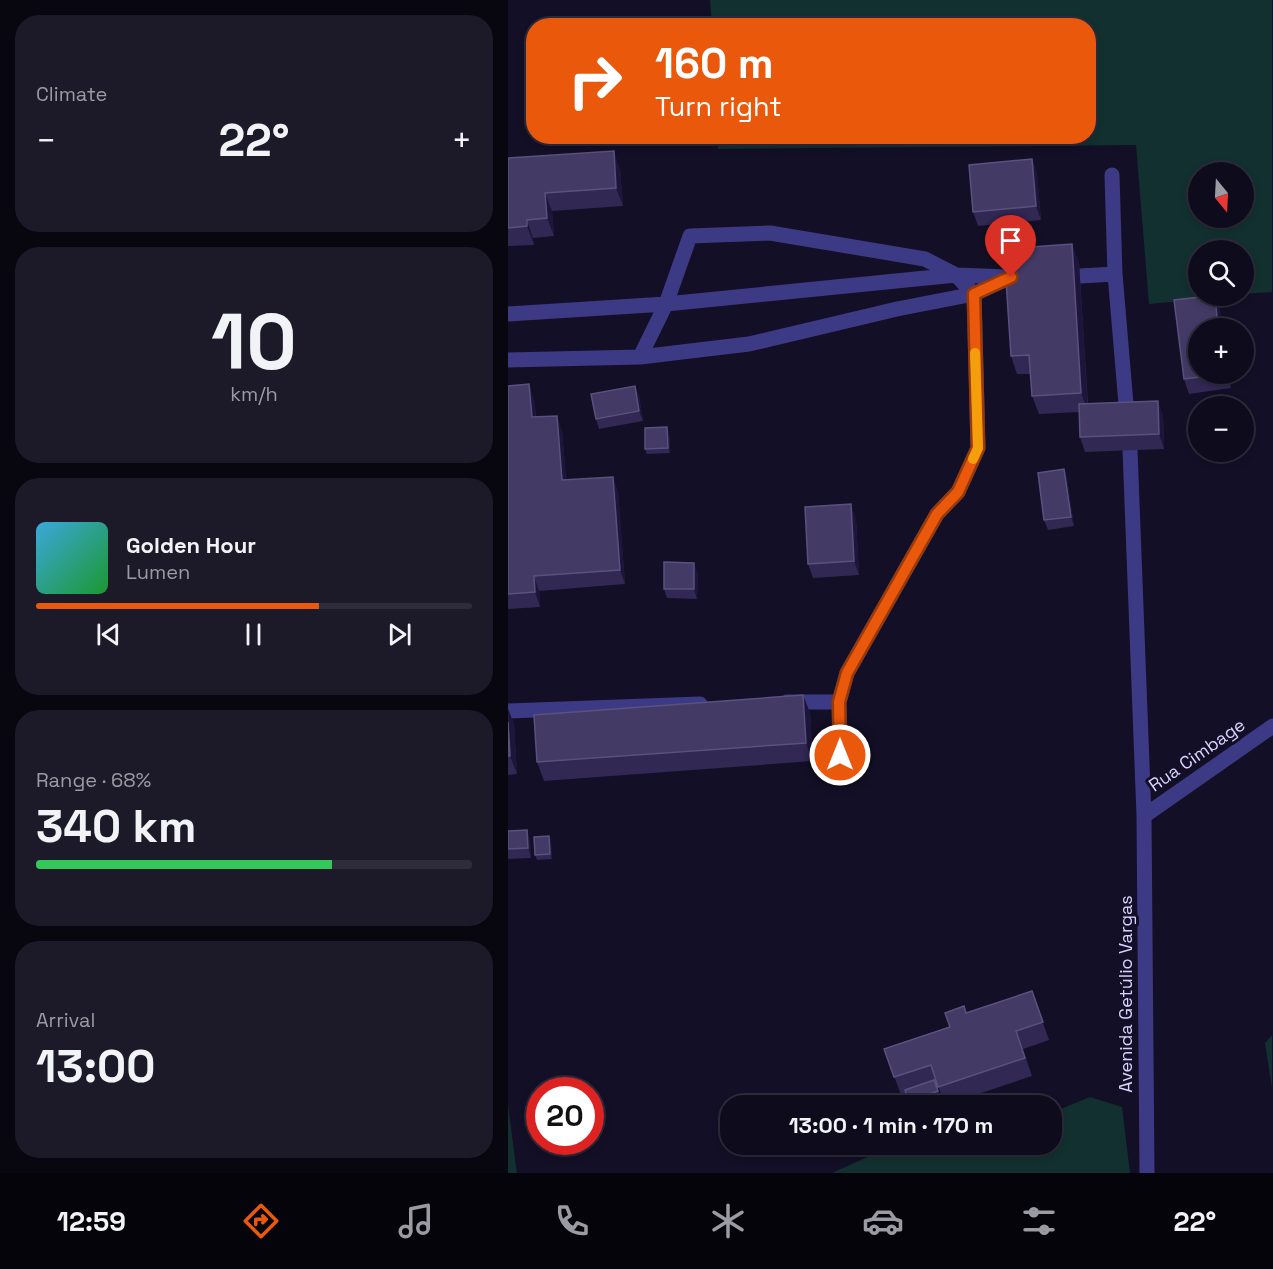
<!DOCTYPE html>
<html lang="en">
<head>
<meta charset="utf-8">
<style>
	:root { --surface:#0e0b1c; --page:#1c1929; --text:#f1f3f6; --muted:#9b9ba3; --line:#2e2b3b; --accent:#ea580c }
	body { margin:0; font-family:"Space Grotesk",sans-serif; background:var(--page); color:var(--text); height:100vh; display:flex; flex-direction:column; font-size:22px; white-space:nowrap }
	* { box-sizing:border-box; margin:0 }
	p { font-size:20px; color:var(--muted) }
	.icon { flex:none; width:33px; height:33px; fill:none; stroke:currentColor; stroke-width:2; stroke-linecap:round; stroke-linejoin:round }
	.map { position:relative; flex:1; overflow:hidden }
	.panel { display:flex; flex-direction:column; gap:15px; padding:15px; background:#08060f; width:508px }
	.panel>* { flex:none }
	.hud { position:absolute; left:18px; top:18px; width:570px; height:126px; border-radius:24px; box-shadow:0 3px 9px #0003,0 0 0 2px var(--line); background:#ea580c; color:#fff; overflow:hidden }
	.needle { width:39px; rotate:162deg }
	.fabs { position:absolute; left:680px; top:162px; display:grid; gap:12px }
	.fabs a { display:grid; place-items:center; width:66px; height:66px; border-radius:50%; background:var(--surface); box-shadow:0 3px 9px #0003,0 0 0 2px var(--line); font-size:30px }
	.speed { position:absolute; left:18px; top:1077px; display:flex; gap:12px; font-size:30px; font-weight:700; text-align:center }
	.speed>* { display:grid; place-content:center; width:78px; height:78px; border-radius:50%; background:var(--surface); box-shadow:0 3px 9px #0003,0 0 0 2px var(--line); line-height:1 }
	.speed .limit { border:9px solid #d22; background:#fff; color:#111 }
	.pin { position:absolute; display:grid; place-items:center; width:51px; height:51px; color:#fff; margin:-62px -26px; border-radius:50% 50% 50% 0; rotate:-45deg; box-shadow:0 0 6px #0007 }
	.pin .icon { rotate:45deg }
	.me { position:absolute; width:66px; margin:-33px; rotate:0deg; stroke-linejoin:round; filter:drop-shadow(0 0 4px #0008) }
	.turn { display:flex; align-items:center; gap:21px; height:126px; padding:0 30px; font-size:27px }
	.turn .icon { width:78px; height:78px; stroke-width:2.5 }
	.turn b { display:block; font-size:42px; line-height:51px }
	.big { font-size:45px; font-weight:600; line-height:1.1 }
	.panel .card { flex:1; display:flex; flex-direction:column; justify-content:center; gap:9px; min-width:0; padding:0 21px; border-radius:24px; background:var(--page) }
	.panel .dial { align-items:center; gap:0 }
	.dial b { font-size:78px; line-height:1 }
	.song { display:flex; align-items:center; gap:18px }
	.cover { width:72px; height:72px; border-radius:9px; background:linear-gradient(135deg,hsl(200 70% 55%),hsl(130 70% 35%)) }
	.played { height:6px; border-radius:3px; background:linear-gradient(90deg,var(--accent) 65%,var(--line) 65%) }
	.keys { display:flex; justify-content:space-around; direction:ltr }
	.heat { display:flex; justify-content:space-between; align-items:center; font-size:33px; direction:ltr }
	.charge { height:9px; border-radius:4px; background:linear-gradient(90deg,#34c759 68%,var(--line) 0) }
	.trip { position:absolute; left:212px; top:1095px; width:342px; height:60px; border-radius:24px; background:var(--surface); box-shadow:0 3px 9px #0003,0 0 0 2px var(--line); font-weight:600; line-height:60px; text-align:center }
	.tabs { display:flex; height:96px; justify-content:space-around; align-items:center; background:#06040b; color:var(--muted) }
	.tabs .icon { width:42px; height:42px }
	.tabs .active { color:var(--accent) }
	.tabs b { font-size:27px; color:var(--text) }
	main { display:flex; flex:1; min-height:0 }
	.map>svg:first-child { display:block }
	.green { fill:#12302f; fill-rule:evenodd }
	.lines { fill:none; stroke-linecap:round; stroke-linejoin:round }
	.minor { stroke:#3d3a85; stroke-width:15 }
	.wall { fill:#312854 }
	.shaded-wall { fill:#1d163a }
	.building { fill:#433a66; stroke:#5a527e; stroke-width:1.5 }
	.route-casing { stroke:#983908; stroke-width:15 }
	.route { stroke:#ea580c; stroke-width:10 }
	.slow { stroke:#f59e0b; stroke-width:10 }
	.labels { text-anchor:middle; stroke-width:6; stroke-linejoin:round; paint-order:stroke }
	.street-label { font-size:18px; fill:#d9d4ff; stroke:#130f26 }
</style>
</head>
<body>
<main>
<section class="panel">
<div class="card"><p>Climate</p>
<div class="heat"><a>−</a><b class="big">22°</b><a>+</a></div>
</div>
<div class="card dial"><b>10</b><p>km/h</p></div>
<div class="card">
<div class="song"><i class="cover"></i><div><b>Golden Hour</b><p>Lumen</p></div></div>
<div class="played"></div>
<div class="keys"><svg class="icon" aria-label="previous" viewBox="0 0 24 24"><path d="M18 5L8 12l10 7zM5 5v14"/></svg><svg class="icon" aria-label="pause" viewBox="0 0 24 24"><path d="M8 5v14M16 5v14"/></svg><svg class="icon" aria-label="next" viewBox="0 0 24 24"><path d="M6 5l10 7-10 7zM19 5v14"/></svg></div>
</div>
<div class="card"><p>Range · 68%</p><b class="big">340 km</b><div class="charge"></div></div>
<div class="card"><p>Arrival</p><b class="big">13:00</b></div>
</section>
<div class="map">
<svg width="765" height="1173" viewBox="0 0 765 1173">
	<rect width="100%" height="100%" fill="#130f26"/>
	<path class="green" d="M 202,0 L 764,0 L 764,292 L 735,294 L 735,250 L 690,250 L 690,296 L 725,296 L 641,304 L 628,145 L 210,149 L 210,137 L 580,136 L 580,26 L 204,25 ZM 690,172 L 735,172 L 735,218 L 690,218 Z
		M 764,1035 L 764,1088 L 757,1043 Z
		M 582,1097 L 614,1107 L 622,1173 L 324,1173 L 377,1149 L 405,1145 L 543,1144 L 543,1113 Z
		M 0,1104 L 8,1167 L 9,1173 L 0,1173 Z"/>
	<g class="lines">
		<path class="minor" d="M 604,175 L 607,274 L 619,416
			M 572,276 L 607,274
			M 0,314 L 158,304 L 448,275 L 500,277
			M 132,357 L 158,304 L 182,236 L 262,233 L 417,259 L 448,275 L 466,294 L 470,448 L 450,492 L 429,514 L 339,673 L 331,702 L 332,755
			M 0,360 L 132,357 L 241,344 L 389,309 L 466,294 L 503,277
			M 622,450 L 636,816 L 639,1173
			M 279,702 L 331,702
			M 0,711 L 192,704
			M 636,816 L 765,726"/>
	</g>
	<path class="wall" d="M 0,158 L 112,169 L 115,206 L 44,211 L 46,236 L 25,238 L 26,245 L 0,246 Z
		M 524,159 L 529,174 L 533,220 L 470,226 L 465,212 Z
		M 571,262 L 580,404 L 655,415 L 656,449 L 577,452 L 572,437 L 571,412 L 531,414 L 524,396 L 523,374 L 509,374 L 503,356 Z
		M 666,300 L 712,309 L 714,328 L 690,328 L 690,374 L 721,374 L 723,388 L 681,394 L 676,379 Z
		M 0,386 L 26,399 L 28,417 L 54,430 L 58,480 L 110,491 L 117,584 L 31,591 L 32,607 L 0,609 Z
		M 127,386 L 131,396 L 135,421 L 91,429 L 88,419 Z
		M 161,432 L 162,453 L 139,454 L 137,449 Z
		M 556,469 L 559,479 L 566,526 L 540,530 L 536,520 Z
		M 348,519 L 351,575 L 305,578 L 300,564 Z
		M 190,573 L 189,599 L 159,598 L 156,589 Z
		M 295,695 L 302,713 L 305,761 L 36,781 L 29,762 Z
		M 0,709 L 6,724 L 9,774 L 0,775 Z
		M 19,830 L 22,840 L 23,858 L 0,859 L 0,831 Z
		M 41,836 L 43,841 L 44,859 L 29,860 L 27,855 Z
		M 524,991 L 541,1040 L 515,1049 L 524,1076 L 437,1105 L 429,1083 L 428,1084 L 432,1096 L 407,1106 L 402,1106 L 398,1094 L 393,1095 L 376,1049 L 442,1027 L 458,1013 Z"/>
	<path class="shaded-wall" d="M 106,151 L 112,169 L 115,206 L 108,188 Z
		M 524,159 L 529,174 L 533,220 L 528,206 Z
		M 37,193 L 44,211 L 46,236 L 39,218 Z
		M 19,220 L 25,238 L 26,245 L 19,226 Z
		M 564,244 L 571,262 L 580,411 L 573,393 Z
		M 707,296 L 712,309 L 714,328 L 711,328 L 710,327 Z
		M 717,374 L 721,374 L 723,388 Z
		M 21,384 L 26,399 L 29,432 L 24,417 Z
		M 127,386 L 131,396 L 135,421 L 131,411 Z
		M 650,401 L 655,415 L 656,449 L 651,434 Z
		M 49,416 L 54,430 L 59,494 L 54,480 Z
		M 159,427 L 161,432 L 162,453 L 160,448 Z
		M 556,469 L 559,479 L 566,526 L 563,517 Z
		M 105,477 L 110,491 L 117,584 L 112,570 Z
		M 343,504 L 348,519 L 351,575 L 346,561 Z
		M 186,563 L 190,573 L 189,599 L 186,589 Z
		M 26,576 L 31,591 L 32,607 L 27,592 Z
		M 295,695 L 302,713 L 305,761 L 298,743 Z
		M 0,709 L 6,724 L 9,774 L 2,756 Z
		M 19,830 L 22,840 L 23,858 L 20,848 Z
		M 41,836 L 43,841 L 44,859 L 42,854 Z"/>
	<path class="building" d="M 106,151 L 108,188 L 37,193 L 39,218 L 19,220 L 19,226 L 0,228 L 0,158 Z
		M 524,159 L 528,206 L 465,212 L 461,165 Z
		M 564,244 L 573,393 L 524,396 L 521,355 L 503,356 L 496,249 Z
		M 701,296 L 707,296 L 710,327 L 690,328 L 690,374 L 717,374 L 676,379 L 666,300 Z
		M 21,384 L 24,417 L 49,416 L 54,480 L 105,477 L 112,570 L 26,576 L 27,592 L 0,594 L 0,386 Z
		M 127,386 L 131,411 L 88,419 L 83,394 Z
		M 650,401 L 651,434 L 572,437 L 571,404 Z
		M 159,427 L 160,448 L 137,449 L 137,428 Z
		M 556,469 L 563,517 L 536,520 L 530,473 Z
		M 343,504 L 346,561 L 300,564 L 297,507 Z
		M 156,562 L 186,563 L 186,589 L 156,589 Z
		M 295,695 L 298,743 L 29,762 L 26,715 Z
		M 0,722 L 2,756 L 0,756 Z
		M 19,830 L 20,848 L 0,849 L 0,831 Z
		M 41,836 L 42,854 L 27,855 L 26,837 Z
		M 524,991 L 535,1022 L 508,1031 L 517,1058 L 430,1087 L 423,1065 L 386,1077 L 376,1049 L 442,1027 L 437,1013 L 456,1006 L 458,1013 Z
		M 426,1080 L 430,1091 L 401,1102 L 397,1090 Z"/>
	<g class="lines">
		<g class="route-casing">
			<path id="route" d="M 332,755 L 331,702 L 339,673 L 429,514 L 450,492 L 470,448 L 466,294 L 503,277"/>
		</g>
		<use href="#route" class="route"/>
		<path class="slow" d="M 465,459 L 470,448 L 467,353"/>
	</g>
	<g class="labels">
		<g class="street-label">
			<text transform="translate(689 755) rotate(-35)" y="6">Rua Cimbage</text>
			<text transform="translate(618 994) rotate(-90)" y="6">Avenida Getúlio Vargas</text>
		</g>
	</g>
</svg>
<div class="fabs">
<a><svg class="needle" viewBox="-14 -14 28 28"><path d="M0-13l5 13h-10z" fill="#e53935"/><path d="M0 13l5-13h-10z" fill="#9b9ba3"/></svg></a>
<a><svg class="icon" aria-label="search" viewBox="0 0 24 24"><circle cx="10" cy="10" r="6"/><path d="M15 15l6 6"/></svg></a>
<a>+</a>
<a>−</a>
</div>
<div class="speed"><div class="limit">20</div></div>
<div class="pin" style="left:503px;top:277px;background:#d93025"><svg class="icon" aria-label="arrive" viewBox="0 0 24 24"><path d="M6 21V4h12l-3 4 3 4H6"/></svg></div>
<svg class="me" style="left:332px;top:755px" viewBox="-20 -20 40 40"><circle r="17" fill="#ea580c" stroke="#fff" stroke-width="3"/><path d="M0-11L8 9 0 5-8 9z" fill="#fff"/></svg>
<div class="trip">13:00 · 1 min · 170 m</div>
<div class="hud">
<div class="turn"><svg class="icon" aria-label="right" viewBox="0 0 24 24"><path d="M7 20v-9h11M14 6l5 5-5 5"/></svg><div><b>160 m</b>Turn right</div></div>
</div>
</div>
</main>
<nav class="tabs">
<b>12:59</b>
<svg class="icon active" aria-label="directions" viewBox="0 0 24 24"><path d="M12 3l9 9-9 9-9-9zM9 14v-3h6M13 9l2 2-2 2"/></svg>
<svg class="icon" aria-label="music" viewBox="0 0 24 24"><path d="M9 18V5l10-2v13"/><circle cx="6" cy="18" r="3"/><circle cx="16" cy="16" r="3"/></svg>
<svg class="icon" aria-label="phone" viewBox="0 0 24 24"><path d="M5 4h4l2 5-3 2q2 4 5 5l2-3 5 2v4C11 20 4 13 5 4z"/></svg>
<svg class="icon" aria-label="climate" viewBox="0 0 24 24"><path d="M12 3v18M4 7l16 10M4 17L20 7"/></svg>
<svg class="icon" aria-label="car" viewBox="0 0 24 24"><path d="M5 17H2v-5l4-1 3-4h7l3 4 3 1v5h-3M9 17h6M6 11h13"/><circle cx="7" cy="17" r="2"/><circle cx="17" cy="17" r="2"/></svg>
<svg class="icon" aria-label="filters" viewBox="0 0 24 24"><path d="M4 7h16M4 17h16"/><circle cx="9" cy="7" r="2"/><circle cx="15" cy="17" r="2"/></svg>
<b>22°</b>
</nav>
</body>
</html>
